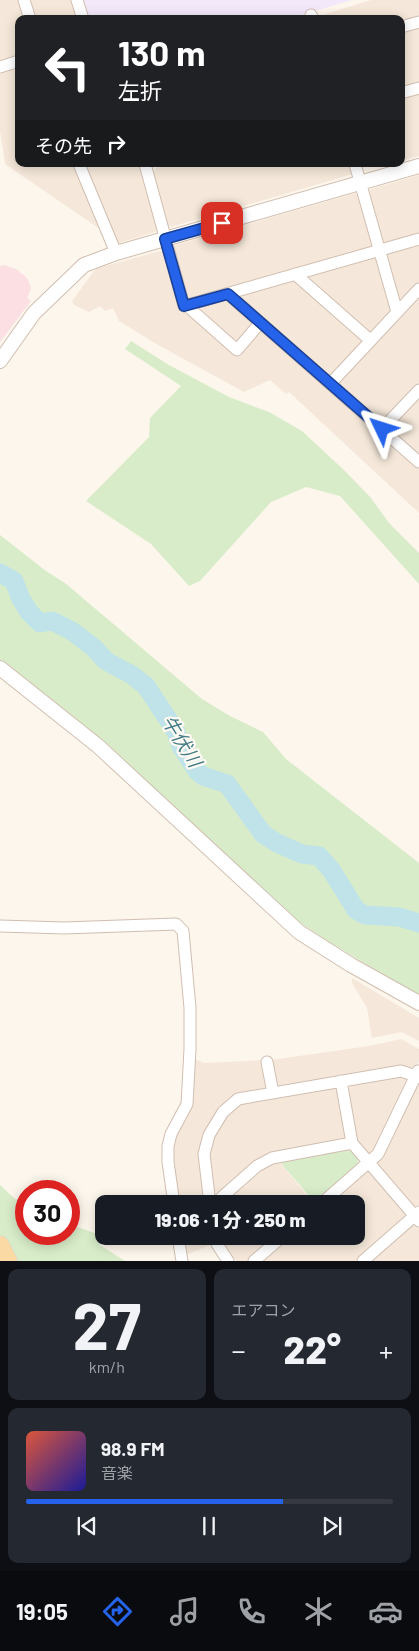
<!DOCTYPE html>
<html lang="ja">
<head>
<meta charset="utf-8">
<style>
	:root { --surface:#171b24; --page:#242831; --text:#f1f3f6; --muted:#9ea1a6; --line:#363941; --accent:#2563eb }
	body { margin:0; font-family:Barlow,"Noto Sans JP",sans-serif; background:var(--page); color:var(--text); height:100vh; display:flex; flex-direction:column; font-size:19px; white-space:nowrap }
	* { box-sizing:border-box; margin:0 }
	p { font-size:16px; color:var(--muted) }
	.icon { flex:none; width:28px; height:28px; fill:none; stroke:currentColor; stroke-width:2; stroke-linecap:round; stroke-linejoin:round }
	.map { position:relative; height:1261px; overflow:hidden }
	.sheet { display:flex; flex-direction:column; gap:8px; padding:8px; background:#0d0f14; flex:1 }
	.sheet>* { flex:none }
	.banner { position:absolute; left:15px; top:15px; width:390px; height:152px; border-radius:10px; box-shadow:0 2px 12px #0003; background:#202124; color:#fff; overflow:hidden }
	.speed { position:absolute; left:15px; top:1180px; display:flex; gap:10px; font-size:25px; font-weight:700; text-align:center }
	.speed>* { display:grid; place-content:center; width:65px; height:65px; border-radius:50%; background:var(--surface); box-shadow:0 2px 12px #0003; line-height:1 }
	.speed .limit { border:8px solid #d22; background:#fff; color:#111 }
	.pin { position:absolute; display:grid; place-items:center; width:42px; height:42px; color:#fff; margin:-21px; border-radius:10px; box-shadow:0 2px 8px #0006 }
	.me { position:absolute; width:55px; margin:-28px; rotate:311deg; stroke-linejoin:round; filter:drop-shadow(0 0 4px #0008) }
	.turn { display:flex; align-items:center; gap:18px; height:105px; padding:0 20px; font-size:22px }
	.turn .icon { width:65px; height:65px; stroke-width:2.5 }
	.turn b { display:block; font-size:35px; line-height:42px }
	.then { display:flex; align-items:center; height:48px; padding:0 20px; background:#0003; gap:10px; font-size:19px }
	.big { font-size:38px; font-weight:800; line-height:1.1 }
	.sheet .card { flex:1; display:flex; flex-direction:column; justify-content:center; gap:8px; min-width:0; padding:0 18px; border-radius:10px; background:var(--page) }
	.sheet .dial { align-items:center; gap:0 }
	.dial b { font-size:65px; line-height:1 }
	.song { display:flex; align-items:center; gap:15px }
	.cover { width:60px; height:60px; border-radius:8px; background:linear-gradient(135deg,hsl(10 70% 55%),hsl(240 70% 35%)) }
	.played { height:5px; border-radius:2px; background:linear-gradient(90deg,var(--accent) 70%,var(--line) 70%) }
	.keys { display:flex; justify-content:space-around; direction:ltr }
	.heat { display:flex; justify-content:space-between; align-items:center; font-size:28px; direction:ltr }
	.sheet .tiles { flex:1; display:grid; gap:8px; grid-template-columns:1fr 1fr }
	.card:last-child { grid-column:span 2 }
	.trip { position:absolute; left:95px; top:1195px; width:270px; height:50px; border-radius:10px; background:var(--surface); box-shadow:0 2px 12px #0003; font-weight:800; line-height:50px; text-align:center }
	.tabs { display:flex; height:80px; justify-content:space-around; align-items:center; background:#090b0e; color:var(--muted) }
	.tabs .icon { width:35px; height:35px }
	.tabs .current { color:var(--accent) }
	.tabs b { font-size:22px; color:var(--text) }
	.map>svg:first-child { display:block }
	.residential { fill:#f5e8da }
	.education { fill:#f3e8fa }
	.medical { fill:#fbdfe3 }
	.green { fill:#d8ecc9 }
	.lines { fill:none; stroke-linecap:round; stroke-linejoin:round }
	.river { stroke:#bfe3e8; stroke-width:19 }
	.minor-casing { stroke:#d1beb0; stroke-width:13 }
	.tertiary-casing { stroke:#d1beb0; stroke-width:16 }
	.primary-casing { stroke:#dad1cd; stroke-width:19 }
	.minor { stroke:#fff; stroke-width:11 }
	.tertiary { stroke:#fff; stroke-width:14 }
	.primary { stroke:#fbd9a5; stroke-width:18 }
	.route-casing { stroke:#184099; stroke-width:12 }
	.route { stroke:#2563eb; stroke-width:9 }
	.labels { text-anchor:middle; stroke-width:4.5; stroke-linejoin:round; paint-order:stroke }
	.water-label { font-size:19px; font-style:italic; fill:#437c86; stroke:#fffaf3 }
</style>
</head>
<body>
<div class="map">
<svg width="419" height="1261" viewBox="0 0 419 1261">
	<rect width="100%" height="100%" fill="#fdf6ec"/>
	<path class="residential" d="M 0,0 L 19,0 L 25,19 L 19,19 L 19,57 L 0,62 Z
		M 29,0 L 72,0 L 78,19 L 36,19 Z
		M 371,0 L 419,0 L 419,17 L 401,22 L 401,19 L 316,19 L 316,17 Z
		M 419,27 L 419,83 L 401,88 L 401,32 Z
		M 19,68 L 19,164 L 74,164 L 100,229 L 5,164 L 0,131 L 0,74 Z
		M 419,92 L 419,156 L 401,161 L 401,98 Z
		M 85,164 L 140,164 L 158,228 L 155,232 L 119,243 L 115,240 Z
		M 172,164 L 350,164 L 352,172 L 350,175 L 171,227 L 167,225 L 153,174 L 156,168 Z
		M 419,175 L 419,234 L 386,243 L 382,241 L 368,193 L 371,189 Z
		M 356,193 L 359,196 L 374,244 L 371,248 L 190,301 L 185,298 L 172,249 L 176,245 Z
		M 419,243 L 419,284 L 405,299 L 399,298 L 386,257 L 389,252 Z
		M 160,251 L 163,252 L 180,313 L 189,311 L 238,354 L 258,332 L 263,331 L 419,468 L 419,513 L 289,392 L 286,394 L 270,380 L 244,392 L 158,345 L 119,321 L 113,308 L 105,311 L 100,306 L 89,312 L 74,305 L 72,301 L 94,271 L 98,268 Z
		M 373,256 L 378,258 L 392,307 L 390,312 L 371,332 L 366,332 L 308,281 L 309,275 Z
		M 292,279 L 361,336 L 362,342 L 332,375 L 327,375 L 241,300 L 243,293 Z
		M 419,295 L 419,384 L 384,421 L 380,421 L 339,386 L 339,380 Z
		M 222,300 L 228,301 L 252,321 L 253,327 L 239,342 L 234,342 L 200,313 L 203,306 Z
		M 419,397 L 419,456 L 392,432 L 392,427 Z
		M 352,978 L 419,1018 L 419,1041 L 402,1032 L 372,1038 L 367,1008 L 352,983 Z
		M 401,1039 L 419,1049 L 419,1061 L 417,1065 L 408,1068 L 404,1066 L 275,1088 L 271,1060 L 369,1046 Z
		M 192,1058 L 205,1063 L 264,1060 L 269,1089 L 220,1109 L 213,1117 L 202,1142 L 206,1204 L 178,1204 L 171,1156 L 174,1136 Z
		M 406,1076 L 409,1083 L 375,1149 L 371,1153 L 365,1153 L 359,1146 L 355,1137 L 348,1091 L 352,1084 Z
		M 333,1086 L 338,1091 L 347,1135 L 342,1141 L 273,1154 L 221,1193 L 212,1191 L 208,1157 L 211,1145 L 225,1116 L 233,1108 L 242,1103 Z
		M 419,1086 L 419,1205 L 412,1207 L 377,1168 L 378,1160 L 415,1087 Z
		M 279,1161 L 314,1204 L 223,1204 L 256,1174 Z
		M 366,1172 L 372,1172 L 405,1211 L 405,1219 L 357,1261 L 263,1261 L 292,1236 L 356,1236 L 356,1204 L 329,1204 Z
		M 410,1225 L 419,1228 L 419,1261 L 370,1261 Z
		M 182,1236 L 211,1236 L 212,1244 L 184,1256 Z
		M 219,1236 L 278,1236 L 250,1261 L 237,1261 L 230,1255 Z"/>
	<path class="education" d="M 83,0 L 352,0 L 288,19 L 88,19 Z"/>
	<path class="medical" d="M 4,265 L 16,269 L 27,278 L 31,288 L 27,298 L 31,301 L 0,342 L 0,266 Z"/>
	<path class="green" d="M 131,341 L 169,365 L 229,397 L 269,412 L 302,431 L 345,471 L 371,498 L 389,523 L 419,553 L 419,584 L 340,496 L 306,487 L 271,502 L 200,581 L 189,586 L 151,544 L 86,501 L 149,437 L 150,418 L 181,386 L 125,349 Z
		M 0,535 L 46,571 L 65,583 L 202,699 L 230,716 L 263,732 L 286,759 L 419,863 L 419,996 L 326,940 L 283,911 L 109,746 L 0,661 Z
		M 344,1150 L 352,1151 L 358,1159 L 358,1166 L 315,1203 L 279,1161 Z
		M 0,1185 L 15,1199 L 26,1204 L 26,1234 L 69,1234 L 69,1224 L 103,1236 L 100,1245 L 125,1261 L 13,1261 L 0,1235 Z"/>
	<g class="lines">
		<path class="river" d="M 0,573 L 14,581 L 21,599 L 29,612 L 40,623 L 52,621 L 72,631 L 94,648 L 106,661 L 132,675 L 146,686 L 175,730 L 181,746 L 197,771 L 203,776 L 227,784 L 263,834 L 277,843 L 302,854 L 319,856 L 332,871 L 356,910 L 365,915 L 399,917 L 419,923"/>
		<g class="minor-casing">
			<path id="minor" d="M 24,0 L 30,19
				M 77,0 L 83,19
				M 311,15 L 313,19
				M 401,27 L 419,22
				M 0,67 L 19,61
				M 401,93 L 419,88
				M 79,164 L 116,253
				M 145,164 L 184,306 L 419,239
				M 355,164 L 397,312
				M 295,274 L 370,340
				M 228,294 L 419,462
				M 186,305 L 237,350 L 260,323
				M 330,384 L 419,289
				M 382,429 L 419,390
				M 0,926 L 64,928 L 176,924 L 183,931 L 190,1008 L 190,1049 L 187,1104 L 171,1134 L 168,1146 L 168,1162 L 174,1204
				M 267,1062 L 273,1093
				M 341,1081 L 352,1143 L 419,1221
				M 210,1204 L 204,1154 L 209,1135 L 223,1112 L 238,1099 L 401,1071 L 419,1077
				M 214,1204 L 257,1166 L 272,1158 L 352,1143
				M 321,1204 L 378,1154 L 418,1071
				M 178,1236 L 182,1261
				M 215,1236 L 217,1244 L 228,1261
				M 254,1261 L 283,1236
				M 363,1261 L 419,1212"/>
		</g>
		<g class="tertiary-casing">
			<path id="tertiary" d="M 0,361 L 34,313 L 84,265 L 116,253 L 419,166
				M 0,668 L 98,746 L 299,932 L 351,965 L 419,1003"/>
		</g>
		<g class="primary-casing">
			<path id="primary" d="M 0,1245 L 8,1261"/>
		</g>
		<use href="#minor" class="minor"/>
		<use href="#tertiary" class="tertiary"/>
		<use href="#primary" class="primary"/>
	</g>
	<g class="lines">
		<g class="route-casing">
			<path id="route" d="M 222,223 L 165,239 L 184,306 L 228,294 L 382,429"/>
		</g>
		<use href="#route" class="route"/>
	</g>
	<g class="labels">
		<g class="water-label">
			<text transform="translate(182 741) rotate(58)" y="7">牛伏川</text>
		</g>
	</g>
</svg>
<div class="speed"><div class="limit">30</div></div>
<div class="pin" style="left:222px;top:223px;background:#d93025"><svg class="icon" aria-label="arrive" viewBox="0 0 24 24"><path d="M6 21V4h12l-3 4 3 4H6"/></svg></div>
<svg class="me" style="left:382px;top:429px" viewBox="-20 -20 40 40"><path d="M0-17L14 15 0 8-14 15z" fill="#2563eb" stroke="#fff" stroke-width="4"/></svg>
<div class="trip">19:06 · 1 分 · 250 m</div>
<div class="banner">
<div class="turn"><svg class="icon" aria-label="left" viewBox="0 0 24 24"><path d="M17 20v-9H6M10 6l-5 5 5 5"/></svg><div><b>130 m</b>左折</div></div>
<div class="then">その先<svg class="icon" aria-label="right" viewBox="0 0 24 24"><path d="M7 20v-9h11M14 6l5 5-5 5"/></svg></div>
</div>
</div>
<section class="sheet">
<div class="tiles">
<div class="card dial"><b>27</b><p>km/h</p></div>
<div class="card"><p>エアコン</p>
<div class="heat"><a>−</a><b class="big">22°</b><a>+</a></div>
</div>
<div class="card">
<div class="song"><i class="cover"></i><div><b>98.9 FM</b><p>音楽</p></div></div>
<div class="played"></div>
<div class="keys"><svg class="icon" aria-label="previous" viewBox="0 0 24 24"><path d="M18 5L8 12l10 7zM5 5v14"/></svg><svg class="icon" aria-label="pause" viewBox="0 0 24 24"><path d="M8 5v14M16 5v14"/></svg><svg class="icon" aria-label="next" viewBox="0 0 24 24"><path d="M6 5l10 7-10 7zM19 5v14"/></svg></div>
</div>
</div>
</section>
<nav class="tabs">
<b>19:05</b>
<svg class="icon current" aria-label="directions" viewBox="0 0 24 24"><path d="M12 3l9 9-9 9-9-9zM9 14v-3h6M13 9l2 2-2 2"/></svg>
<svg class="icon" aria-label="music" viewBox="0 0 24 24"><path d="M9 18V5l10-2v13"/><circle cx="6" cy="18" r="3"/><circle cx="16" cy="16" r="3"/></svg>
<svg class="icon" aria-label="phone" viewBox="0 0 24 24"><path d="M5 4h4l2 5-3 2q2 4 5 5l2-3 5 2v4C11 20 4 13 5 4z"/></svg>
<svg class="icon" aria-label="climate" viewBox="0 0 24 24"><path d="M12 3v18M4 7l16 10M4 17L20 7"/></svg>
<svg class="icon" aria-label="car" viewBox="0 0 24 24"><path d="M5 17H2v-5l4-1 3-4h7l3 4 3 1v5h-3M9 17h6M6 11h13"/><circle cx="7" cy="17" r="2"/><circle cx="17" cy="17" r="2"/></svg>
</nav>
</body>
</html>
